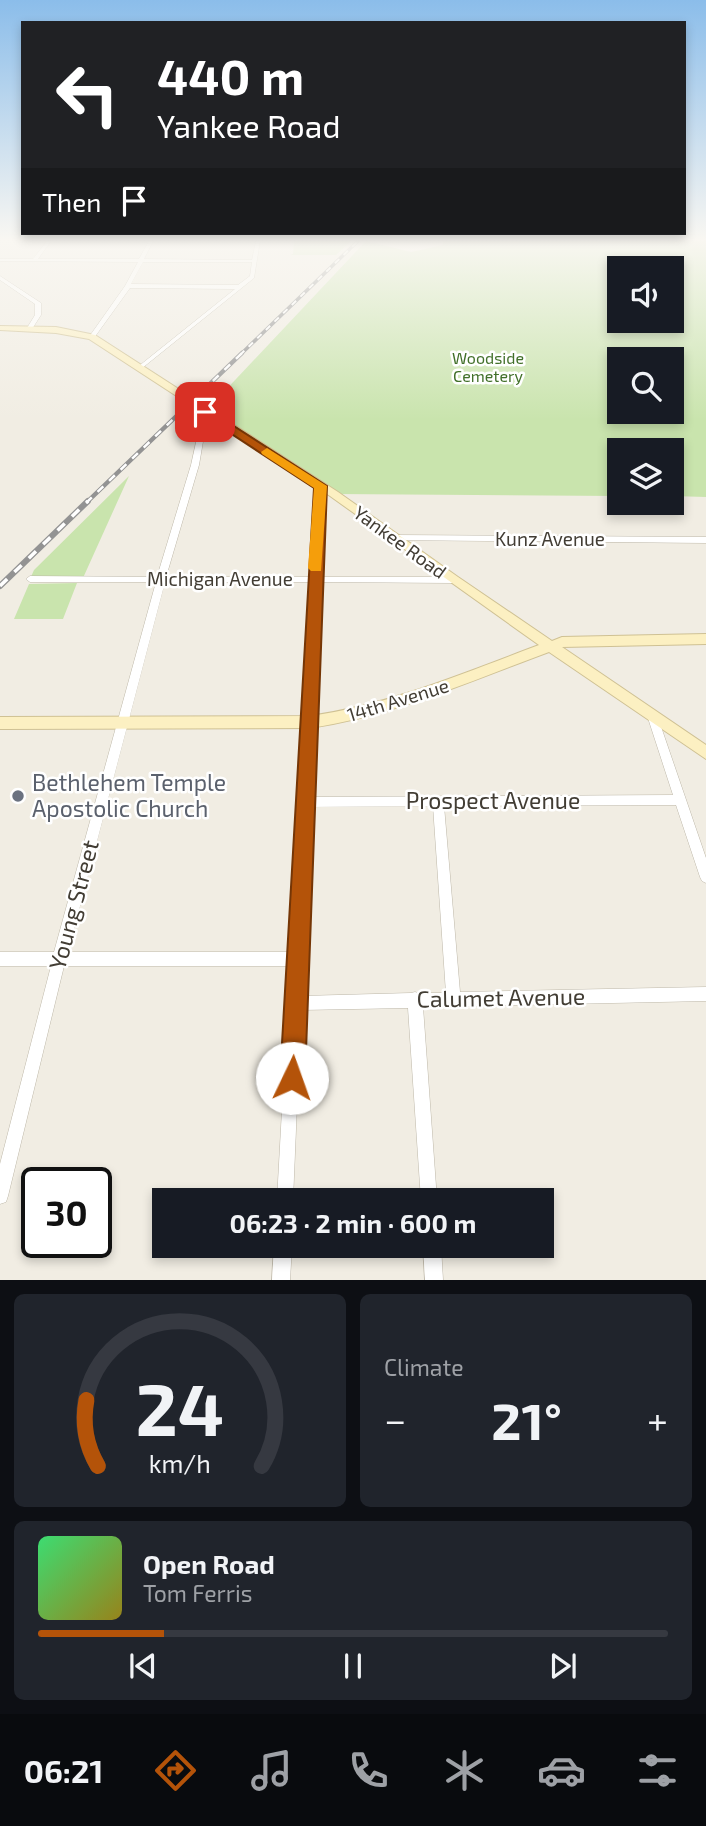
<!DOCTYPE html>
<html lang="en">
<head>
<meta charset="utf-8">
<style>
	:root { --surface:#171b24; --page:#20242c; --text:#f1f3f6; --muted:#9ea1a6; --line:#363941; --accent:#b45309 }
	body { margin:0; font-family:"Exo 2",sans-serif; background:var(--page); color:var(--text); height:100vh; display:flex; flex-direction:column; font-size:26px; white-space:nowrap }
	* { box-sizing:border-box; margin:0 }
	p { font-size:23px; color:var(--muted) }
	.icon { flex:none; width:38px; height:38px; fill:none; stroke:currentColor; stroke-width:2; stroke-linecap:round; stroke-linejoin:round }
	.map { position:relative; height:1280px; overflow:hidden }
	.drawer { display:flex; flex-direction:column; gap:14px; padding:14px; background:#0d0f14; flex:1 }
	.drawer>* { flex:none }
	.guide { position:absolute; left:21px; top:21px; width:665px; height:214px; border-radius:0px; box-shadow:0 4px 10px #0003; background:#202124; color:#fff; overflow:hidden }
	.fabs { position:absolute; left:607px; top:256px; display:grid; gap:14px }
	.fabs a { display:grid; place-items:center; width:77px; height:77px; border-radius:0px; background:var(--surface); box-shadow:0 4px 10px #0003; font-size:35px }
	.speed { position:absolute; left:21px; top:1167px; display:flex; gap:14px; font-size:35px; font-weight:700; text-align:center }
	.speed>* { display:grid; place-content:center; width:91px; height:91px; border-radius:50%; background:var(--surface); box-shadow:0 4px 10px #0003; line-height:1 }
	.speed .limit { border:4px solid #111; border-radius:10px; background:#fff; color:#111 }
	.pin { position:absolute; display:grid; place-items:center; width:60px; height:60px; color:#fff; margin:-30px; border-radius:14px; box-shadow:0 4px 10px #0006 }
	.me { position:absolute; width:77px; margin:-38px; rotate:3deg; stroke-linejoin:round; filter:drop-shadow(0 0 5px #0008) }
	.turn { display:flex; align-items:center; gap:24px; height:147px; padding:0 21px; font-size:32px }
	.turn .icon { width:91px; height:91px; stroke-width:2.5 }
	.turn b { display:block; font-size:49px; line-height:60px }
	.then { display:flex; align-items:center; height:66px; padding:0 21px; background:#0003; gap:14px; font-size:26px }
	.big { font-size:52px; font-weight:700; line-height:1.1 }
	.drawer .tile { flex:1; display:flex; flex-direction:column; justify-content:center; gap:10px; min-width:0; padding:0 24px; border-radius:10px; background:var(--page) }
	.drawer .dial { align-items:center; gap:0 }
	.dial svg { height:182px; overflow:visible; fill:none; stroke:var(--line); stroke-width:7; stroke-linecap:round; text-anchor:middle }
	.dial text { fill:var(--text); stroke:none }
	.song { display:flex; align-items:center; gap:21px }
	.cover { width:84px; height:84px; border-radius:10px; background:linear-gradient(135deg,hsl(140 70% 55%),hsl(50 70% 35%)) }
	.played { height:7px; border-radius:4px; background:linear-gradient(90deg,var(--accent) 20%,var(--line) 20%) }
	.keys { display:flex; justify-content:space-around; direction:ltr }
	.heat { display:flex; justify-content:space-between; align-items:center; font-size:38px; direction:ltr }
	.drawer .tiles { flex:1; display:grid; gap:14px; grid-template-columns:1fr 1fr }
	.tile:last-child { grid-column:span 2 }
	.trip { position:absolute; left:152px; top:1188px; width:402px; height:70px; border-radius:0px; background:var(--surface); box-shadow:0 4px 10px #0003; font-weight:700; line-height:70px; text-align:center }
	.tab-bar { display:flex; height:112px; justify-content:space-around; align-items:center; background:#090b0e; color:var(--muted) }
	.tab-bar .icon { width:49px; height:49px }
	.tab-bar .current { color:var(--accent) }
	.tab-bar b { font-size:32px; color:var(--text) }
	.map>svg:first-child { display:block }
	.green { fill:#c9e4ad; fill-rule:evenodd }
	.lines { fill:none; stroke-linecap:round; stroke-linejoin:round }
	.street-casing { stroke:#beb8a9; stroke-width:1 }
	.secondary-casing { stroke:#cfc194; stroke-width:2 }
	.street { fill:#fff; fill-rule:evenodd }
	.secondary { fill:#fcf0c2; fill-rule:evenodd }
	.rail-far2-casing { stroke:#939393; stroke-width:3.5 }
	.rail-far1-casing { stroke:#939393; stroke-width:4.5 }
	.rail-casing { stroke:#939393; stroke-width:6 }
	.rail-far2 { stroke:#fff; stroke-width:2; stroke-dasharray:6; stroke-linecap:butt }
	.rail-far1 { stroke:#fff; stroke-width:2.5; stroke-dasharray:8; stroke-linecap:butt }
	.rail { stroke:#fff; stroke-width:3.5; stroke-dasharray:10; stroke-linecap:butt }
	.route { fill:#b45309; stroke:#753606; stroke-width:2 }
	.slow { fill:#f59e0b }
	.worship-dot { fill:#6b7280; stroke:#fff; stroke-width:2.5 }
	.labels { text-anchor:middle; stroke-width:5; stroke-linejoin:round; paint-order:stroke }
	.far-park-label { font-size:16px; fill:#42702a; stroke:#fff }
	.street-label { font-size:19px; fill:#423d34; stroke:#fff }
	.near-worship-label { font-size:23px; fill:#5b616d; stroke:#fff; text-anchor:start }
	.near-street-label { font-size:23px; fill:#423d34; stroke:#fff }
</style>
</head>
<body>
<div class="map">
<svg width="706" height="1280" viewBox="0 0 706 1280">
	<rect width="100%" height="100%" fill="#f1ede3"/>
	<path class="green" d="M 294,241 L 351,241 L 336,255 L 290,255 L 293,254 Z
		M 366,241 L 411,252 L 443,245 L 443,241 L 706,241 L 706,497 L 672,496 L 672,450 L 620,450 L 619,496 L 334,494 L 205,412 ZM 620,268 L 672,268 L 672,320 L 620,320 ZM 620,359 L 672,359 L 672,411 L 620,411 Z
		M 129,476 L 83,578 L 30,579 L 34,570 Z
		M 77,583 L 63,619 L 14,619 L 29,584 Z"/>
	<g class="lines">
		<g class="street-casing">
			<path id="street" d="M 47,241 L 51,241 L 38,259 L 139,259 L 149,241 L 153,241 L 144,259 L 252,260 L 256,241 L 260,241 L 254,278 L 141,369 L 138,367 L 139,366 L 235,289 L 130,288 L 94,338 L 90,338 L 89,337 L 125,286 L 138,262 L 0,261 L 0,259 L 33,259 ZM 143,262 L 252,262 L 250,276 L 238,285 L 131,284 Z
				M 0,276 L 41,303 L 41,315 L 32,329 L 27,328 L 35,315 L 35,304 L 0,280 Z
				M 203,411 L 208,412 L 199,465 L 166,577 L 311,577 L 316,486 L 320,484 L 324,486 L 320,577 L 453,577 L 457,580 L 453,583 L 320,582 L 311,797 L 673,795 L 647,715 L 648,712 L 656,712 L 657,715 L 706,858 L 706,883 L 702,881 L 700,877 L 676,805 L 444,806 L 460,992 L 706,987 L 706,1001 L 423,1007 L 437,1200 L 421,1200 L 408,1008 L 301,1010 L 293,1200 L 277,1200 L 290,966 L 64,966 L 8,1196 L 6,1202 L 0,1204 L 0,1164 L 51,966 L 0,966 L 0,952 L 54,952 L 156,582 L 30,582 L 26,579 L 30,576 L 157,577 L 191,465 ZM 165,582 L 311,582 L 290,952 L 68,952 ZM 433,806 L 446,993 L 418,993 L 415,992 L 411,993 L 302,996 L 310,807 Z
				M 393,535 L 706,537 L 706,543 L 390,540 L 389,538 Z
				M 274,1246 L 292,1246 L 290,1280 L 272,1280 Z
				M 423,1246 L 441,1246 L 443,1280 L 425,1280 Z"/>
		</g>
		<g class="secondary-casing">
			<path id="secondary" d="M 0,326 L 56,327 L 95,335 L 338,492 L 458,577 L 552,641 L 562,637 L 706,634 L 706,644 L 562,647 L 706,745 L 706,759 L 549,652 C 470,681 393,716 310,728 L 0,729 L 0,717 L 310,716 C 389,705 464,673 539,645 L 330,496 L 89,339 L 56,333 L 0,330 Z"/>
		</g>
		<use href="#street" class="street"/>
		<use href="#secondary" class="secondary"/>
		<g class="rail-far2-casing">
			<path id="rail-far2" d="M 240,355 L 358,241"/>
		</g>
		<g class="rail-far1-casing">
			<path id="rail-far1" d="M 86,503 L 242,353"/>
		</g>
		<g class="rail-casing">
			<path id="rail" d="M 0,586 L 88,501"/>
		</g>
		<use href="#rail-far2" class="rail-far2"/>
		<use href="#rail-far1" class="rail-far1"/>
		<use href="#rail" class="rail"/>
	</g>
	<linearGradient id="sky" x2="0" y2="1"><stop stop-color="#8bbdea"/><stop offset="0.57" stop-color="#f9f7f2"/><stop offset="1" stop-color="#f9f7f2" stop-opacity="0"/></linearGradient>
	<rect width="706" height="420" fill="url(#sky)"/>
	<path class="route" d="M 201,410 L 209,410 L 327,486 L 305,1078 L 301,1087 L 292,1091 L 283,1087 L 280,1078 L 314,488 L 201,414 Z"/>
	<path class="slow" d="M 267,448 L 327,486 L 321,571 L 311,571 L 308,568 L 314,488 L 262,454 L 261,452 Z"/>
	<circle class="worship-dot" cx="18" cy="796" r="7"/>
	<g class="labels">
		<g class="far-park-label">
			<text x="488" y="364">Woodside<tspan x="488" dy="18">Cemetery</tspan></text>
		</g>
		<g class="street-label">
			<text x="550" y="546">Kunz Avenue</text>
			<text transform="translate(400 542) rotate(36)" y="7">Yankee Road</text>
			<text x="220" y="586">Michigan Avenue</text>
			<text transform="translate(398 700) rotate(-17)" y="7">14th Avenue</text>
		</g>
		<g class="near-worship-label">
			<text x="32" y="791">Bethlehem Temple<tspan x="32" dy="26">Apostolic Church</tspan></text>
		</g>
		<g class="near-street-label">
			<text x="493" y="809">Prospect Avenue</text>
			<text transform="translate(74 905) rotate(-75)" y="8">Young Street</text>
			<text transform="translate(501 998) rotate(-1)" y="8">Calumet Avenue</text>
		</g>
	</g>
</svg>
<div class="fabs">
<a><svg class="icon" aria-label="sound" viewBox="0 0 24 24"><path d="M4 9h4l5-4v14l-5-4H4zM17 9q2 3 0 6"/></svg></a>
<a><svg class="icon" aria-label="search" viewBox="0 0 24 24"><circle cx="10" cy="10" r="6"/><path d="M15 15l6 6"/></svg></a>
<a><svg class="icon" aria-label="layers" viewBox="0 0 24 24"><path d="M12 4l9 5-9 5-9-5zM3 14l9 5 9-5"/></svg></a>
</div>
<div class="speed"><div class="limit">30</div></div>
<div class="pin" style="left:205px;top:412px;background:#d93025"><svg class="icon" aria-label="arrive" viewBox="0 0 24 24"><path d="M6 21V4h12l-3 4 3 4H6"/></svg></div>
<svg class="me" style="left:292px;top:1078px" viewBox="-20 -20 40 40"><circle r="19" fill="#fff"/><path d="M0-13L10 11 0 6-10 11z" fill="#b45309"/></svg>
<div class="trip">06:23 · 2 min · 600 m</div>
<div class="guide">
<div class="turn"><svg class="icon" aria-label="left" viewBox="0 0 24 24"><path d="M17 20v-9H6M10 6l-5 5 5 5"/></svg><div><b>440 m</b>Yankee Road</div></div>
<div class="then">Then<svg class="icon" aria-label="arrive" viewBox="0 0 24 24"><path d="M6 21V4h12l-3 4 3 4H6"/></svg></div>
</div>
</div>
<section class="drawer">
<div class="tiles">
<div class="tile dial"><svg viewBox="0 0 100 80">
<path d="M14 69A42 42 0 1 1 86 69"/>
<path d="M14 69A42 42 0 0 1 9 40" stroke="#b45309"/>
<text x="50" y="56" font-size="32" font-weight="700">24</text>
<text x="50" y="72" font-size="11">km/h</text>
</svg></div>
<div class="tile"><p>Climate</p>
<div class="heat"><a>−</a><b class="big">21°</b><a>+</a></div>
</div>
<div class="tile">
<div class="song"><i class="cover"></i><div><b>Open Road</b><p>Tom Ferris</p></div></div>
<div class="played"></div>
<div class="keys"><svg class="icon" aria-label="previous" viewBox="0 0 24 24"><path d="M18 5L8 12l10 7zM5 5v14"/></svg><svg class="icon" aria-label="pause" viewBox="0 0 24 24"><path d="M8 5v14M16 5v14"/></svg><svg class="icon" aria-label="next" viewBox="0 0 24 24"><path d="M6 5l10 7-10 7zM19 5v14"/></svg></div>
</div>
</div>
</section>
<nav class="tab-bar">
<b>06:21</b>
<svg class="icon current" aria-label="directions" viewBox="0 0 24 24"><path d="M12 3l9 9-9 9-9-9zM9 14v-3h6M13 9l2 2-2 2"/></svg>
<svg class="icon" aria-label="music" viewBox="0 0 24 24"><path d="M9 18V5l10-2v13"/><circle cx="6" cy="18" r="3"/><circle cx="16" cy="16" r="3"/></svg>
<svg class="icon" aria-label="phone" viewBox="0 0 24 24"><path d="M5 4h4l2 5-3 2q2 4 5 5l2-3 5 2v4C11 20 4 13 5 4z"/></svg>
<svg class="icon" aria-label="climate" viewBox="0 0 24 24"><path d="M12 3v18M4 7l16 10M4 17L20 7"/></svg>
<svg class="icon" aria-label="car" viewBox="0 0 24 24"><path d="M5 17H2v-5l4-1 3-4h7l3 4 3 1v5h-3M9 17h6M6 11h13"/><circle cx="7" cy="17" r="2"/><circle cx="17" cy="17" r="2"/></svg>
<svg class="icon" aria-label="filters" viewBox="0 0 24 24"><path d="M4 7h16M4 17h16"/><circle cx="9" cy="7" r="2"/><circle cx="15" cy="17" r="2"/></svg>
</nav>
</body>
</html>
